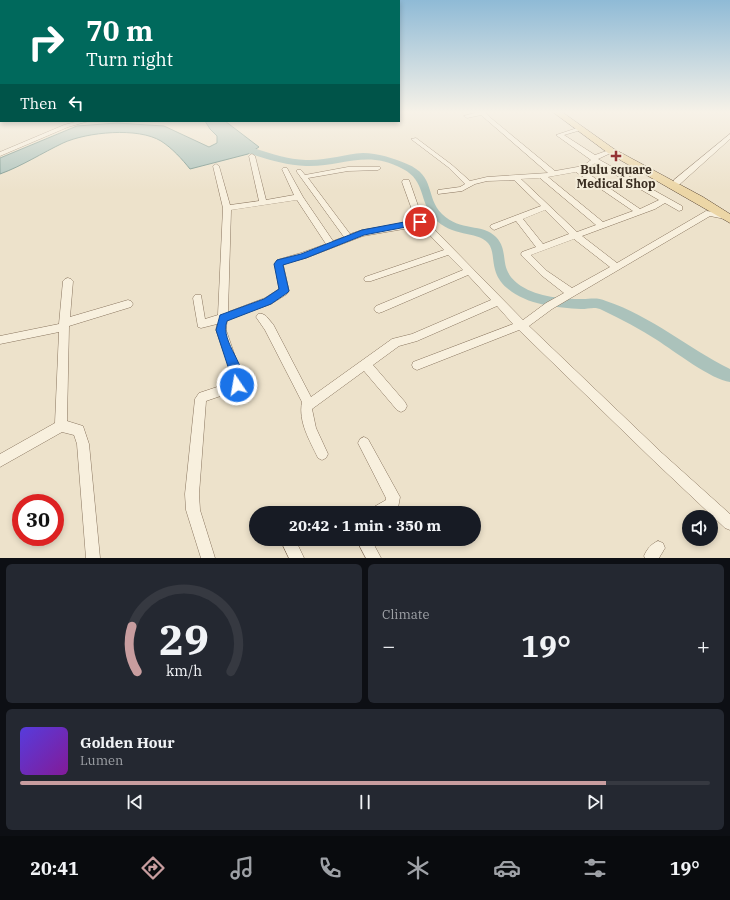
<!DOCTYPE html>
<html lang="en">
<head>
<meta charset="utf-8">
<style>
	:root { --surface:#171b24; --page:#242831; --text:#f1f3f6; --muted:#9ea1a6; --line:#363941; --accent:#c89d9f }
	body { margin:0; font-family:"IBM Plex Serif",serif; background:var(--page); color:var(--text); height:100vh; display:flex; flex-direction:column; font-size:15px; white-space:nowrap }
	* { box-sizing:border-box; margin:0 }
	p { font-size:13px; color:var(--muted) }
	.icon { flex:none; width:22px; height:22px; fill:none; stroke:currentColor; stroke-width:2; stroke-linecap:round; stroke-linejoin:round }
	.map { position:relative; height:558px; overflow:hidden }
	.side { display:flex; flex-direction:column; gap:6px; padding:6px; background:#0d0f14; flex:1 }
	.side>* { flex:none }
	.top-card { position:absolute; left:0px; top:0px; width:400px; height:122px; box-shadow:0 2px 6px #0003; background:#00695c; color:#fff; overflow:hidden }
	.fabs { position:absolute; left:682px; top:510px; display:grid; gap:8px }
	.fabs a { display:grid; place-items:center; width:36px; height:36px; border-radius:50%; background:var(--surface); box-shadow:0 2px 6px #0003; font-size:20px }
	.speed { position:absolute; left:12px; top:494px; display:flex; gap:8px; font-size:20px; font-weight:700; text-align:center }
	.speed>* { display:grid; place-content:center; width:52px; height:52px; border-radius:50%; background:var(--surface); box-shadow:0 2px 6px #0003; line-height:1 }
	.speed .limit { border:6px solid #d22; background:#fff; color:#111 }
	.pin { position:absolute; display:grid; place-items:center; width:34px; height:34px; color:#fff; margin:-17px; border:2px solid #fff; border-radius:50%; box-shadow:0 1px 4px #0007 }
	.me { position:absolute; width:44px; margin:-22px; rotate:348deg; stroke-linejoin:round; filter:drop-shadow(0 0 3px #0008) }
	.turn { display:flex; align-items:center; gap:14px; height:84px; padding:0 20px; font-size:18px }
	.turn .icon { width:52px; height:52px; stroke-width:2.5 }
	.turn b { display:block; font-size:28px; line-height:34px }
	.then { display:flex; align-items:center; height:38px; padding:0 20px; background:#0003; gap:8px; font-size:15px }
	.big { font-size:30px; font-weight:800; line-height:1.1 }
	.side .tile { flex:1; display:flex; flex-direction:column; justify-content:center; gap:6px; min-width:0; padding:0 14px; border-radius:6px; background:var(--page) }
	.side .dial { align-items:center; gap:0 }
	.dial svg { height:104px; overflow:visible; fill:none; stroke:var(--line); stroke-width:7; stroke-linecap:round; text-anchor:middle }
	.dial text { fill:var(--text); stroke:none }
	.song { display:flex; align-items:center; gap:12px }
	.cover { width:48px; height:48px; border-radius:6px; background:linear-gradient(135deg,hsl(250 70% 55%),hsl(290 70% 35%)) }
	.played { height:4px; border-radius:2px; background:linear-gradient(90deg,var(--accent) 85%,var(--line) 85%) }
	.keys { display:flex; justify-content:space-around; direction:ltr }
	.heat { display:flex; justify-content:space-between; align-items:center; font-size:22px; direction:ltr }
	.side .tiles { flex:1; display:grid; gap:6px; grid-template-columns:1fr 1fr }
	.tile:last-child { grid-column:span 2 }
	.trip { position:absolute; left:249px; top:506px; width:232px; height:40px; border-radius:20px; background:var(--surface); box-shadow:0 2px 6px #0003; font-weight:800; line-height:40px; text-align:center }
	.tabs { display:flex; height:64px; justify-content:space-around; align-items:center; background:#090b0e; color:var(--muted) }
	.tabs .icon { width:28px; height:28px }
	.tabs .selected { color:var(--accent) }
	.tabs b { font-size:18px; color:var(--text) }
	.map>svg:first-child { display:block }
	.water { fill:#abc2bb; stroke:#719088 }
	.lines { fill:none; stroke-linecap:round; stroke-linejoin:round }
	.river { fill:#abc2bb; fill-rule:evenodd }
	.minor-casing { stroke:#89755f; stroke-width:1 }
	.major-casing { stroke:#574433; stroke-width:1 }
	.minor { fill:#f8f0de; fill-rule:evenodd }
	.major { fill:#ecd6a6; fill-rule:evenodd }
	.route { fill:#1a73e8; stroke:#114b97 }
	.poi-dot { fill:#953334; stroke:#f4edda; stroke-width:1.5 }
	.labels { text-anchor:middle; stroke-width:4; stroke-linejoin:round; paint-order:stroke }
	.far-poi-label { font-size:12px; font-weight:bold; fill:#3a2e22; stroke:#f4edda }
</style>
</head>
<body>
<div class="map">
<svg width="730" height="558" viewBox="0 0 730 558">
	<rect width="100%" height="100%" fill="#ede2cb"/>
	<path class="water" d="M 205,121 L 225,121 L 259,147 L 248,154 L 190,169 C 182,159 172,148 161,141 C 138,127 87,132 63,143 C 42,153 22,166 0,174 L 0,158 L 77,126 L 117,123 L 164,126 L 209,147 L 217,143 L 217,136 L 210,129 Z"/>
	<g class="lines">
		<path class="river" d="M 236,143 C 260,149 282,159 306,160 C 326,161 344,154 363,153 C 378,153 393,158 407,164 C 436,176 425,197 442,214 C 460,232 483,223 496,237 C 511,253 496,269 521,286 C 538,297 563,299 582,299 C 591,299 597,297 606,301 C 651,316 688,348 730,369 L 730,382 C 712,380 674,351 657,340 C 640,329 621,319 602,310 C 595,306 589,309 581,309 C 557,308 526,305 507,288 C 488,272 497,253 488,243 C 476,230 452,238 434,218 C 419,202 426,181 403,169 C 366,149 343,167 306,166 C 281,165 257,156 233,148 L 232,146 Z"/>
		<g class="minor-casing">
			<path id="minor" d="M 478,112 L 488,112 L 486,113 L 492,119 L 555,171 L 583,166 L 591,160 L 556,135 L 577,128 L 581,128 L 581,130 L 564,135 L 595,155 L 609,150 L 613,150 L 613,152 L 598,159 L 682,206 L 682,210 L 679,211 L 665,203 L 655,209 L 582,236 L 617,263 L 706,211 L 725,213 L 729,216 L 725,219 L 710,216 L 552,309 L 529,326 L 662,453 L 730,514 L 730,530 L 725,528 L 654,461 L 519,330 L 417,370 L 413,368 L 412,365 L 413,362 L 513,324 L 497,306 L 417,341 L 399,346 L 373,365 L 405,402 L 407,406 L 405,410 L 401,412 L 397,410 L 364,371 L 312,409 L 316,428 L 328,454 L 326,458 L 322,460 L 318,458 C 310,441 298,422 302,402 L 265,330 L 256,317 L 258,314 C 265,312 268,319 273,324 L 311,397 L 392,339 L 412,334 L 491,300 L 468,275 L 382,312 L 379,313 L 376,312 L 374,309 L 376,306 L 463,270 L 448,255 L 371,281 L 365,281 L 364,279 L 365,277 L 444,250 L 421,226 L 363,236 L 306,258 L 283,264 L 289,291 L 287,294 L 271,304 L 227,320 L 226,330 L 243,379 L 241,389 L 206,401 L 199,494 L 200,510 L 215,558 L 201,558 L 186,510 L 185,494 L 195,399 L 199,393 L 232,382 L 233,379 L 216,330 L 217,324 L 201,328 L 198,327 L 193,298 L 195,295 L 201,295 L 205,319 L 218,315 L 223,208 L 213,166 L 216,164 L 219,166 L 230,205 L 259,201 L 249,156 L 250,155 L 252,154 L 255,156 L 266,200 L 294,195 L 282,169 L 283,168 L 287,168 L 303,197 L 333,241 L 344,237 L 297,172 L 297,170 L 301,170 L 305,175 L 348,167 L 380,167 L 381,168 L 378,170 L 348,171 L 308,178 L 350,234 L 362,230 L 416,221 L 402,182 L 403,180 L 409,180 L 423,220 L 426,221 L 523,320 L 546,303 L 564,293 L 541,275 L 522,256 L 521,254 L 522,252 L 536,247 L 516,221 L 494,230 L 490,227 L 491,225 L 541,206 L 514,180 L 487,181 L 475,184 L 462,191 L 438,194 L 438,190 L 460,187 L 465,184 L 448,167 L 411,139 L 416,138 L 452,165 L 470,181 L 487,177 L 548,173 L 481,115 L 467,118 L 464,116 ZM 595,163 L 659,200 L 640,209 L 583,170 L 587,169 ZM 576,172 L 633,211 L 603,222 L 548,177 ZM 540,178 L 596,225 L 577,232 L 521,179 ZM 297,200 L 326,244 L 301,253 L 277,260 L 275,264 L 279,289 L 265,298 L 228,312 L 231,210 ZM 545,210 L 569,234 L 543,244 L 523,219 ZM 574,239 L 610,267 L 572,288 L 547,271 L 531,255 Z
				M 79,121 L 89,121 L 68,127 L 0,156 L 0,152 L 64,125 Z
				M 730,134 L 730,139 L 680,184 L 674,184 L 674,180 Z
				M 68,278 L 71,279 L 73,281 L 70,317 L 128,300 L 131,301 L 133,304 L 131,307 L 69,326 L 67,421 L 83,426 L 89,444 L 100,558 L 86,558 L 77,444 L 74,435 L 62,432 L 0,467 L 0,454 L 55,423 L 59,332 L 0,344 L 0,336 L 59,324 L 63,281 L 65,279 Z
				M 364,437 L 368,439 L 400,497 L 398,508 L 389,513 L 370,513 L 372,508 L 386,500 L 386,498 L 358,443 L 360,439 Z
				M 280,539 L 295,539 L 304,558 L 289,558 Z
				M 356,539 L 371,539 L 381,558 L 366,558 Z
				M 658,541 L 663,543 L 665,548 L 659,558 L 645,558 L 644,556 C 647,549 651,544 658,541 Z"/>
		</g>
		<g class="major-casing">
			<path id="major" d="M 553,112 L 562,112 L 614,149 L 703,197 L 730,214 L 730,223 L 608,153 Z"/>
		</g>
		<use href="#minor" class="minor"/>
		<use href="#major" class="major"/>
	</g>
	<linearGradient id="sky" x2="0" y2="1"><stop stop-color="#8fbad6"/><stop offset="0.59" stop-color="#f7f2e8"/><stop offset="1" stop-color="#f7f2e8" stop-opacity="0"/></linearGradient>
	<rect width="730" height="190" fill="url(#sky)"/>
	<path class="route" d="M 420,219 L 424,222 L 422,224 L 364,235 L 306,258 L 283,265 L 289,291 L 287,293 L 271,304 L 227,321 C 219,343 251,367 241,389 L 237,390 L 233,389 L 232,379 L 216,330 L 220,315 L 264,299 L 279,289 L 274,264 L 277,260 L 301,254 L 362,230 Z"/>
	<path class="poi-dot" d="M614 150h4v4h4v4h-4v4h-4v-4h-4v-4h4z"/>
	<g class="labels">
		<g class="far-poi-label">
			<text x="616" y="174">Bulu square<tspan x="616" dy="14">Medical Shop</tspan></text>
		</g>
	</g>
</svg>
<div class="fabs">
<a><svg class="icon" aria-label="sound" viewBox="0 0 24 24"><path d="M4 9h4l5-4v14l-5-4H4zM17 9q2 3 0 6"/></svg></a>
</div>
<div class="speed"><div class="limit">30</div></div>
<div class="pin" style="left:420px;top:222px;background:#d93025"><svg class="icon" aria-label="arrive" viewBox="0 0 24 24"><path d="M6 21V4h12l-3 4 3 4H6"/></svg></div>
<svg class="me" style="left:237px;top:385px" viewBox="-20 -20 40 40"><circle r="17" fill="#1a73e8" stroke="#fff" stroke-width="3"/><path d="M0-11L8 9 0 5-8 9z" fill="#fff"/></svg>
<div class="trip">20:42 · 1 min · 350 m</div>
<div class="top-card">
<div class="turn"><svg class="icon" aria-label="right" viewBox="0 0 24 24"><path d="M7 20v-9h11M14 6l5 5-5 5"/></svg><div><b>70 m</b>Turn right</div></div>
<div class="then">Then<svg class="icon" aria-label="left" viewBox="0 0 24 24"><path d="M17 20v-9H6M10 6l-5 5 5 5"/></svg></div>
</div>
</div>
<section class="side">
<div class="tiles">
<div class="tile dial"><svg viewBox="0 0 100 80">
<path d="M14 69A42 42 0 1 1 86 69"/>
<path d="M14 69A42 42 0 0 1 10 34" stroke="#c89d9f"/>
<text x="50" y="56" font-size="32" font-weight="700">29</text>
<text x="50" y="72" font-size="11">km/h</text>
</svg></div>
<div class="tile"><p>Climate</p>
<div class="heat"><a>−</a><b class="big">19°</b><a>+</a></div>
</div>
<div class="tile">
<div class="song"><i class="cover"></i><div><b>Golden Hour</b><p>Lumen</p></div></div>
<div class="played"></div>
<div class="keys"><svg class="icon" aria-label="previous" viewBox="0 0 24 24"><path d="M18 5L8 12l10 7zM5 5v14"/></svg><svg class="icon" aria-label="pause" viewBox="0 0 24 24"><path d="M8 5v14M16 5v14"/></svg><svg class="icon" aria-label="next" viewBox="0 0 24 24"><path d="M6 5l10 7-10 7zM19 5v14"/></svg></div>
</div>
</div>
</section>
<nav class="tabs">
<b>20:41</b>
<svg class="icon selected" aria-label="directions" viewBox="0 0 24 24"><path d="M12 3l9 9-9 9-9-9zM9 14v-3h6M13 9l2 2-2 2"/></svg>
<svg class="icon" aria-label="music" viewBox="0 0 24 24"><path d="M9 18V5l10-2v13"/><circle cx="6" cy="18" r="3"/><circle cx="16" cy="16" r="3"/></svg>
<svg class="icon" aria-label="phone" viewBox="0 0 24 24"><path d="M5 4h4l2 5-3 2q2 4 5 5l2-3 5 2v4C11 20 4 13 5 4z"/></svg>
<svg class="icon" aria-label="climate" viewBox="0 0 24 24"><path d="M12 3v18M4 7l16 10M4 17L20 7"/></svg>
<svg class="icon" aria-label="car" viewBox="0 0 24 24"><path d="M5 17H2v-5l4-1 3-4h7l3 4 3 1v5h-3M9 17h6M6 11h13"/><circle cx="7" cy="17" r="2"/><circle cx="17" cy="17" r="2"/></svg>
<svg class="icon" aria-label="filters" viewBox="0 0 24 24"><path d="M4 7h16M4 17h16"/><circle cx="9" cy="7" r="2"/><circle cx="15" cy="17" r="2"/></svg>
<b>19°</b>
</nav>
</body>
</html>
